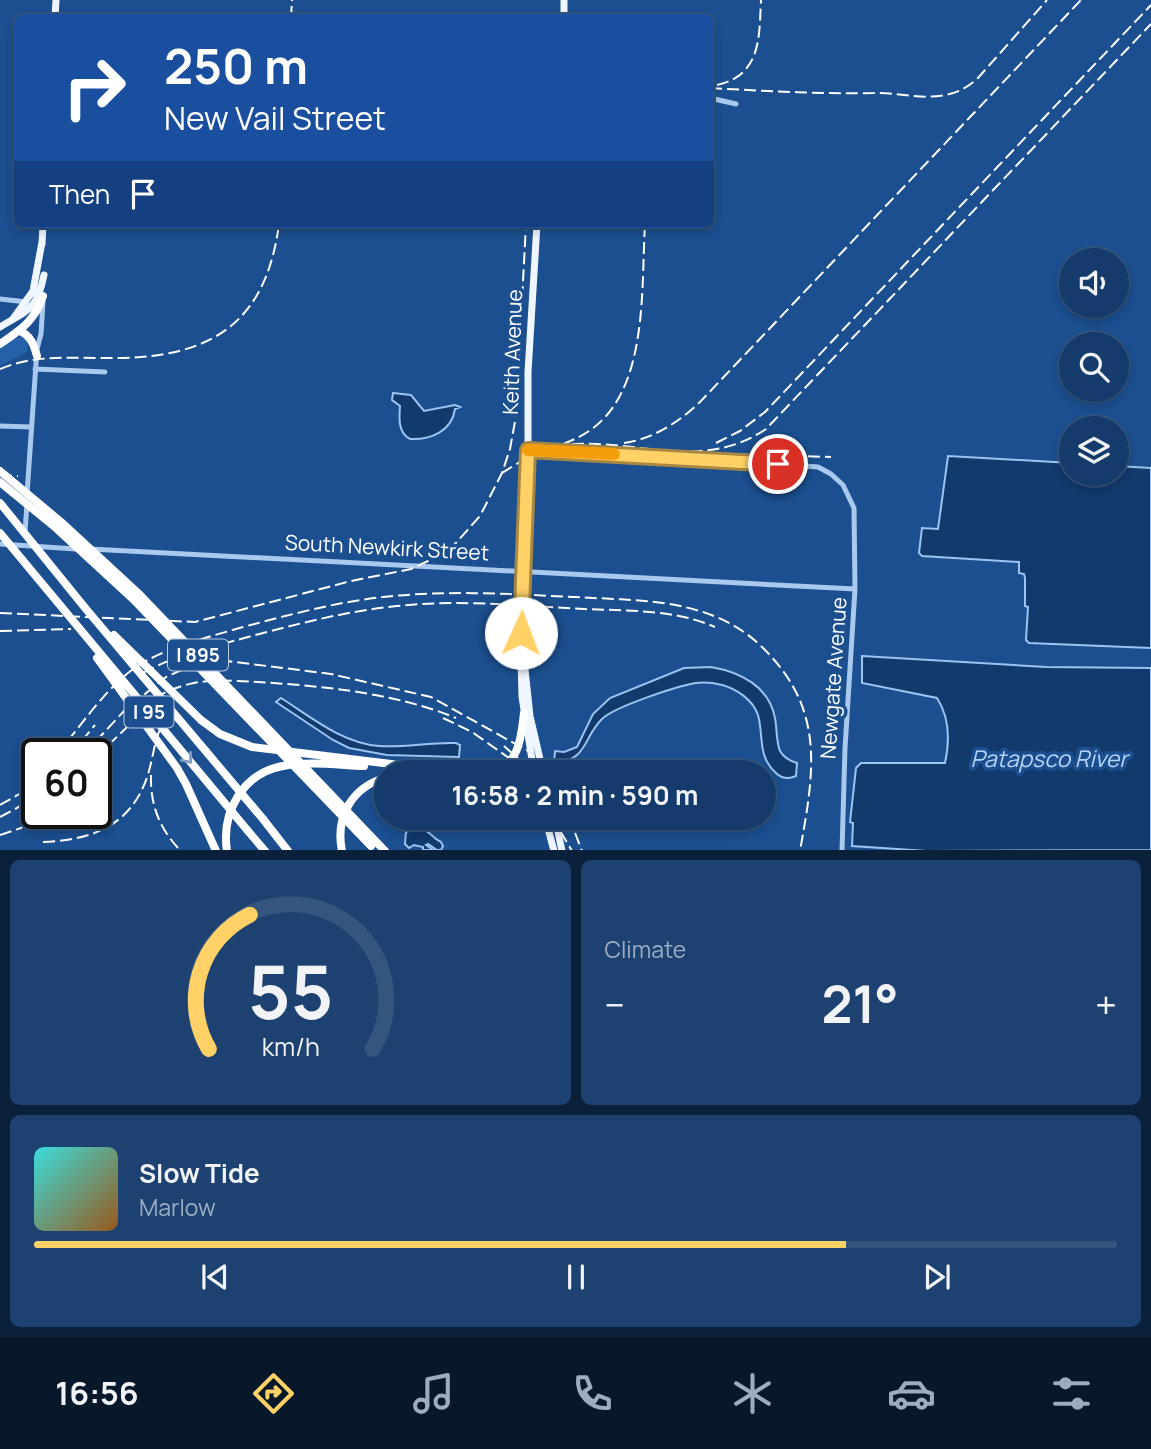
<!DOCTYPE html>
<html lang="en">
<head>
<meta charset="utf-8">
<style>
	:root { --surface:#143b6b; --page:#1d4271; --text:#f1f3f6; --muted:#9dadc1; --line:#33557e; --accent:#ffd166 }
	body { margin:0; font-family:Manrope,sans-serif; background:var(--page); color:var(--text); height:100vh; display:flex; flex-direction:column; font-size:26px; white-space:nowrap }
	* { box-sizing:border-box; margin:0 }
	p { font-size:23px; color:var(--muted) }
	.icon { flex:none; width:38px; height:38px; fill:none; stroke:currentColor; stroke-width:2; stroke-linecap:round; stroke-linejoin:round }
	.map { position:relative; height:850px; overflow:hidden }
	.details { display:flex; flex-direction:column; gap:10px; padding:10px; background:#0b203b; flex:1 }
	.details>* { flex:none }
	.guide { position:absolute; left:14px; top:14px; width:700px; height:214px; border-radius:10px; box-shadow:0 4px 10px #0003,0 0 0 2px var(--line); background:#1a4fa0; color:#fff; overflow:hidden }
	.buttons { position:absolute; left:1059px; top:248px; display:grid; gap:14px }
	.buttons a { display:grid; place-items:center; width:70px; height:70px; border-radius:50%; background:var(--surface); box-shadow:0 4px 10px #0003,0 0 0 2px var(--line); font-size:35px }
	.speed { position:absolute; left:21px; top:738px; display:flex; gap:14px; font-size:35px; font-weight:700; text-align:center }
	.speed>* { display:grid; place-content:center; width:91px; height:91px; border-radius:50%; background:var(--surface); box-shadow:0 4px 10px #0003,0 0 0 2px var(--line); line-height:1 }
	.speed .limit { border:4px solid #111; border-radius:10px; background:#fff; color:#111 }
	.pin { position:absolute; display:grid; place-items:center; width:60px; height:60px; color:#fff; margin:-30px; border:4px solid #fff; border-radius:50%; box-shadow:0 2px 7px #0007 }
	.me { position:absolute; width:77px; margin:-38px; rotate:2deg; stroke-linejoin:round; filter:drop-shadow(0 0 5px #0008) }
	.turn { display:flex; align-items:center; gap:24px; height:147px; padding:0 35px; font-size:32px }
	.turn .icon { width:91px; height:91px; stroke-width:2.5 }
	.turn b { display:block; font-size:49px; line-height:60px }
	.then { display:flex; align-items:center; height:66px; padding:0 35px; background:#0003; gap:14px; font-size:26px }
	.big { font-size:52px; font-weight:700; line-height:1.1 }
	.details .card { flex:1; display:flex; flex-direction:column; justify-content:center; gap:10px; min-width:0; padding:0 24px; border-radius:10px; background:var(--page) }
	.details .dial { align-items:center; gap:0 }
	.dial svg { height:182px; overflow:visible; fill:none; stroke:var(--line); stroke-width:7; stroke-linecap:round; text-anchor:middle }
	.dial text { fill:var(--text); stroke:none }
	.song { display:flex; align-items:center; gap:21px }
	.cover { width:84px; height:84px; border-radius:10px; background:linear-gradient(135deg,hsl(180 70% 55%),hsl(30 70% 35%)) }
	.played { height:7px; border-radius:4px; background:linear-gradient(90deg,var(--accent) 75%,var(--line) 75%) }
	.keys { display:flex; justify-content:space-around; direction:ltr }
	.heat { display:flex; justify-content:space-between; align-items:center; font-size:38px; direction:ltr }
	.details .tiles { flex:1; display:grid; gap:10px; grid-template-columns:1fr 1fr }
	.card:last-child { grid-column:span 2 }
	.trip { position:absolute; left:374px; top:760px; width:402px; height:70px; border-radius:35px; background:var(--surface); box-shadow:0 4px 10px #0003,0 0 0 2px var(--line); font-weight:700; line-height:70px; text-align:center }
	.tabs { display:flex; height:112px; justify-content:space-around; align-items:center; background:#08182b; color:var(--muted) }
	.tabs .icon { width:49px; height:49px }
	.tabs .on { color:var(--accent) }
	.tabs b { font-size:32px; color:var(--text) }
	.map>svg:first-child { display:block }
	.green { fill:#2461a8 }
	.water { fill:#123a6d; stroke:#9cc4f0; stroke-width:2 }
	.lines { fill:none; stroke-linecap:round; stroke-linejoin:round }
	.minor { stroke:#a9c9ee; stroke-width:5 }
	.major { stroke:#f0f6ff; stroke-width:7 }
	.highway { stroke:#fff; stroke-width:8 }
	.rail { stroke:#fff; stroke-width:2; stroke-dasharray:12 5; stroke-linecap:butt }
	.minor-bridge { stroke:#a9c9ee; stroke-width:5 }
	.major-bridge { stroke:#f0f6ff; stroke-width:7 }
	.highway-bridge { stroke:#fff; stroke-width:8 }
	.oneway { stroke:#829ec1 }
	.route-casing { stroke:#a68842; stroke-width:18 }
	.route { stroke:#ffd166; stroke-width:12 }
	.slow { stroke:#f59e0b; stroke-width:12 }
	.labels { text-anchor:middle; stroke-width:7; stroke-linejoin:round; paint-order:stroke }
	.shield { fill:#1b4f8f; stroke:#bbcadd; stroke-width:2 }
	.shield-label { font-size:19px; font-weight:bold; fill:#fff }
	.street-label { font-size:21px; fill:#fff; stroke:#1b4f8f }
	.water-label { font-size:23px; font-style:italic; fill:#b5d3f5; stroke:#1b4f8f }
</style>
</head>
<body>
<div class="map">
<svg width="1151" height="851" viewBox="0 0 1151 851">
	<rect width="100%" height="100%" fill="#1b4f8f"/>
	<path class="green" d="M 22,336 L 27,339 L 27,352 L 0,366 L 0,349 L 13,339 Z"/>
	<path class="water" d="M 393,393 L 411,395 L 424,411 L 455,405 L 460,407 L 455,409 C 452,431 431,440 410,439 C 398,433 399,418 400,406 L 392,400 Z
		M 948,456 L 1071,463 L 1071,474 L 1116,474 L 1117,466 L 1151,468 L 1151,648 L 1029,643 L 1026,640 L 1028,607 L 1025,606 L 1025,578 L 1024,574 L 1019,573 L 1019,562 L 922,556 L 919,553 L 922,528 L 938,529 Z
		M 862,656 L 1046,667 L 1151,668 L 1151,850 L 927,851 L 852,846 L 853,823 L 850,822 L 856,768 L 861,763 L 945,763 C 950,740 950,718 937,698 L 862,683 Z
		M 711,667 C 740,672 769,686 775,718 C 777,728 776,741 780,751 C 784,758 790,761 797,763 L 796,776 C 789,779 783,779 777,774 C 757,757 764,737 758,715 C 753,700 737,689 722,685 C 714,683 704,682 696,683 C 677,686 614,707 602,719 C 583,737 588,761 554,763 L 555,751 L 564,752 L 577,747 L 593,714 L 610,698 L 684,668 Z
		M 281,698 C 311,717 342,743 379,746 C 404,748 429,742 456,743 L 460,745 L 459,757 L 387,755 L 349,748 L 333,740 L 276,702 Z
		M 418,828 C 429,829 432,838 441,842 L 443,846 L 441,850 L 437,850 L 428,844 L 426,845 L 433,850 L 423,850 L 423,847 L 414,845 L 409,848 L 405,844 L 406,832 Z"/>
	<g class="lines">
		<path class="minor" d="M 710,98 L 736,104
			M 0,299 L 27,302
			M 35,369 L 105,372
			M 0,426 L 31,427
			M 732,461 L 818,467 L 831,474 L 843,485 L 854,508 L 855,589 L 845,748 L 842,851
			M 27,494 L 37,349 L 41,334 L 43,302
			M 25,532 L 27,504
			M 0,544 L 76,549
			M 90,549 L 855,589"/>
		<path class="major" d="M 55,18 L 56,0
			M 564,18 L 564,0
			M 42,244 L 43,224
			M 12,320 L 33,291 L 42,242
			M 0,327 C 28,310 37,310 44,275
			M 528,450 L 528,372 L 537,224
			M 545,817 L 554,851"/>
		<path class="highway" d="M 20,331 C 31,336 34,345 37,356
			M 0,344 C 20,330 35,321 43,296
			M 201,720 L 220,734 L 252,747 L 457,772
			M 544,817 L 545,819
			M 263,819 L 288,851
			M 248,831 L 265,851
			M 227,851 C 221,812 243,773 283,766 C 309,761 338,765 364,766
			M 342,851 C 335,816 352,787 387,777"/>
		<path class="rail" d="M 291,18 L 292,0
			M 589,18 L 589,14
			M 717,85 C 762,75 759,36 761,0
			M 710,88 C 765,91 819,94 874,93 C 897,92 921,100 945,95 C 958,93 968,87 978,78 L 1047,0
			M 0,369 C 38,353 77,359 117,358 C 212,357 266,323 279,224
			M 624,443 C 653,439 679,422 700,402 L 1081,0
			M 716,443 L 740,431 L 765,412 L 1151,5
			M 555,446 C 628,434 698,475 766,429 L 1151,24
			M 723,454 L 831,457
			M 502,473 C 512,467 523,459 535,455 C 553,447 573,442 589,431 C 649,391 641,287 645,224
			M 0,475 L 18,476
			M 0,613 L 195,622 L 351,581 L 411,569 L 428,561 L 455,544 L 480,516 L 502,473 L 510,449 L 516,416 L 526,224
			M 0,631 L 71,629
			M 143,673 C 175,655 212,647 248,637 C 301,623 354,609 409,605 C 468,600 526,606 584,609 C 628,611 674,609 715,627
			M 141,708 C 157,695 174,687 194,683 C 215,679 237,681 258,682 C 323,686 395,693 456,718
			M 443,718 L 472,732 L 509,758
			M 504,746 L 533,772
			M 57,754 C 82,725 110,681 144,662 C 175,645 209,637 243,627 C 289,615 336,602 383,597 C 447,590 510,594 574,597 C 640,601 712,597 763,648 C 826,710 814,772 800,851
			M 71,754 L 95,725
			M 84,754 L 125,710 L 166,677 L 195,664 L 227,661 L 331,674 L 431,697 L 528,751 L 547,772
			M 96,757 L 150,705
			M 151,775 C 150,805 160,830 181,851
			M 0,805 L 21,793 L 37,778
			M 0,817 L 17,808 L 37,793
			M 552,817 L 572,851
			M 569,817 L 582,851
			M 0,835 L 21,828 L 43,814
			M 43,842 C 99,840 138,821 151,763 C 155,746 157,727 170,714"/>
		<path class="minor-bridge" d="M 528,450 L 732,461"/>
		<path class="major-bridge" d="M 528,450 L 521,633 L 530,716 L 543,772
			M 521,660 L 522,697 L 534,772
			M 555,817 L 562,851"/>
		<path class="highway-bridge" d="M 0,471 L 61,522 L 140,595 L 385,851
			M 0,482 L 56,528 L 133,599 L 371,846
			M 0,503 L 86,609 L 263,819
			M 0,533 L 248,831
			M 114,635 L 201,720
			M 97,658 L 177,768 L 186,784 L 216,851
			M 493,772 C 520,763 521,737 524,713"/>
	</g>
	<defs><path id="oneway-chevron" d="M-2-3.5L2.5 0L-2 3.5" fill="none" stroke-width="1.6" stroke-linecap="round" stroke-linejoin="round" transform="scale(1.75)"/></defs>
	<use class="oneway" href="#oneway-chevron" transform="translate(188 759) rotate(50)"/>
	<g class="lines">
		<g class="route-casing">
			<path id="route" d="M 521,633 L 528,450 L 778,464"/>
		</g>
		<use href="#route" class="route"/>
		<path class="slow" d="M 528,450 L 614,454"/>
	</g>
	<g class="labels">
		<g class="shield">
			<rect x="168" y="639.5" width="60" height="31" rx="5"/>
			<rect x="124.5" y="696.5" width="49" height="31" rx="5"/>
		</g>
		<g class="shield-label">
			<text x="198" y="662">I 895</text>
			<text x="149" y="719">I 95</text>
		</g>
		<g class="street-label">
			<text transform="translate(513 352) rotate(-88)" y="7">Keith Avenue</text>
			<text transform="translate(387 548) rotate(3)" y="7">South Newkirk Street</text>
			<text transform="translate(834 678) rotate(-86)" y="7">Newgate Avenue</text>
		</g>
		<g class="water-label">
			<text x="1049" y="767">Patapsco River</text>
		</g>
	</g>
</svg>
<div class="buttons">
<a><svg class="icon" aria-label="sound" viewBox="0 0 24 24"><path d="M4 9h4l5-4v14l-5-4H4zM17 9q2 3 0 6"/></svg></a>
<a><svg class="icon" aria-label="search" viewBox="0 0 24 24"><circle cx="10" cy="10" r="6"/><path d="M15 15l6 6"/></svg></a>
<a><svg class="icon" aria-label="layers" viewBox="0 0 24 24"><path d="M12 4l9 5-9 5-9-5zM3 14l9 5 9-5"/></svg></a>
</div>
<div class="speed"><div class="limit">60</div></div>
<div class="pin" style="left:778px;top:464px;background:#d93025"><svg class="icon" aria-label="arrive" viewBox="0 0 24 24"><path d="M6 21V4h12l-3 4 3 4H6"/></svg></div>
<svg class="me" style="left:521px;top:633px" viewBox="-20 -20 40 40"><circle r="19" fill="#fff"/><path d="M0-13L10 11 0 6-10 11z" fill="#ffd166"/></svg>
<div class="trip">16:58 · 2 min · 590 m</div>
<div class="guide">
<div class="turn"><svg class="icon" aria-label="right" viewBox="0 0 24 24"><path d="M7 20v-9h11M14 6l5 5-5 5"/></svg><div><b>250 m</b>New Vail Street</div></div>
<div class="then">Then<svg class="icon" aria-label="arrive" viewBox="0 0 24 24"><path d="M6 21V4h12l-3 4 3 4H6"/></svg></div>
</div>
</div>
<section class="details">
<div class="tiles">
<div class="card dial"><svg viewBox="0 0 100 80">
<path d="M14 69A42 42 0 1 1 86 69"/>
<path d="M14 69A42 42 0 0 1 32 10" stroke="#ffd166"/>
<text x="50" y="56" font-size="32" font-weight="700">55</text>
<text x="50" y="72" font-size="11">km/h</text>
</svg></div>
<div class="card"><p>Climate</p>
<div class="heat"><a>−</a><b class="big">21°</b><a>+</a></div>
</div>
<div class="card">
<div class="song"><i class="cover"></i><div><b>Slow Tide</b><p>Marlow</p></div></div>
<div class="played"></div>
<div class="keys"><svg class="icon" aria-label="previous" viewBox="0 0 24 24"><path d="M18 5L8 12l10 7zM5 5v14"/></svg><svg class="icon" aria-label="pause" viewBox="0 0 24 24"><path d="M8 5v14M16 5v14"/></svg><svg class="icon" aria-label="next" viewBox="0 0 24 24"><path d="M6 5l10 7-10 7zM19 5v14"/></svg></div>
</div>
</div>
</section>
<nav class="tabs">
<b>16:56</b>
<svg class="icon on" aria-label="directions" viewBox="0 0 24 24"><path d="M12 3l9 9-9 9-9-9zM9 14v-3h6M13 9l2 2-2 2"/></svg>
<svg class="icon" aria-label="music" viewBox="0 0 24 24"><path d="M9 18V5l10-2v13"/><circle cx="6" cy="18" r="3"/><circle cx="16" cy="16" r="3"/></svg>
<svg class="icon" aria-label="phone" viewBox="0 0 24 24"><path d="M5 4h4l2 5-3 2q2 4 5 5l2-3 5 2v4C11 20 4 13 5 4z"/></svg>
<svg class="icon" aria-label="climate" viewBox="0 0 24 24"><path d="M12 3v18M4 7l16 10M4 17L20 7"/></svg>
<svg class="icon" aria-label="car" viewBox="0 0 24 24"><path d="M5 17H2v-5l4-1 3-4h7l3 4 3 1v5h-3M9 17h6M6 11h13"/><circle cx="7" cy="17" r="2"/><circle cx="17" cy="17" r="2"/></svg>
<svg class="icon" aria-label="filters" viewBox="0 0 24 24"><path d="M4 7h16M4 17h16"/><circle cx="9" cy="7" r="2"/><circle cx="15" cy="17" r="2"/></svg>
</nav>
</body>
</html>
